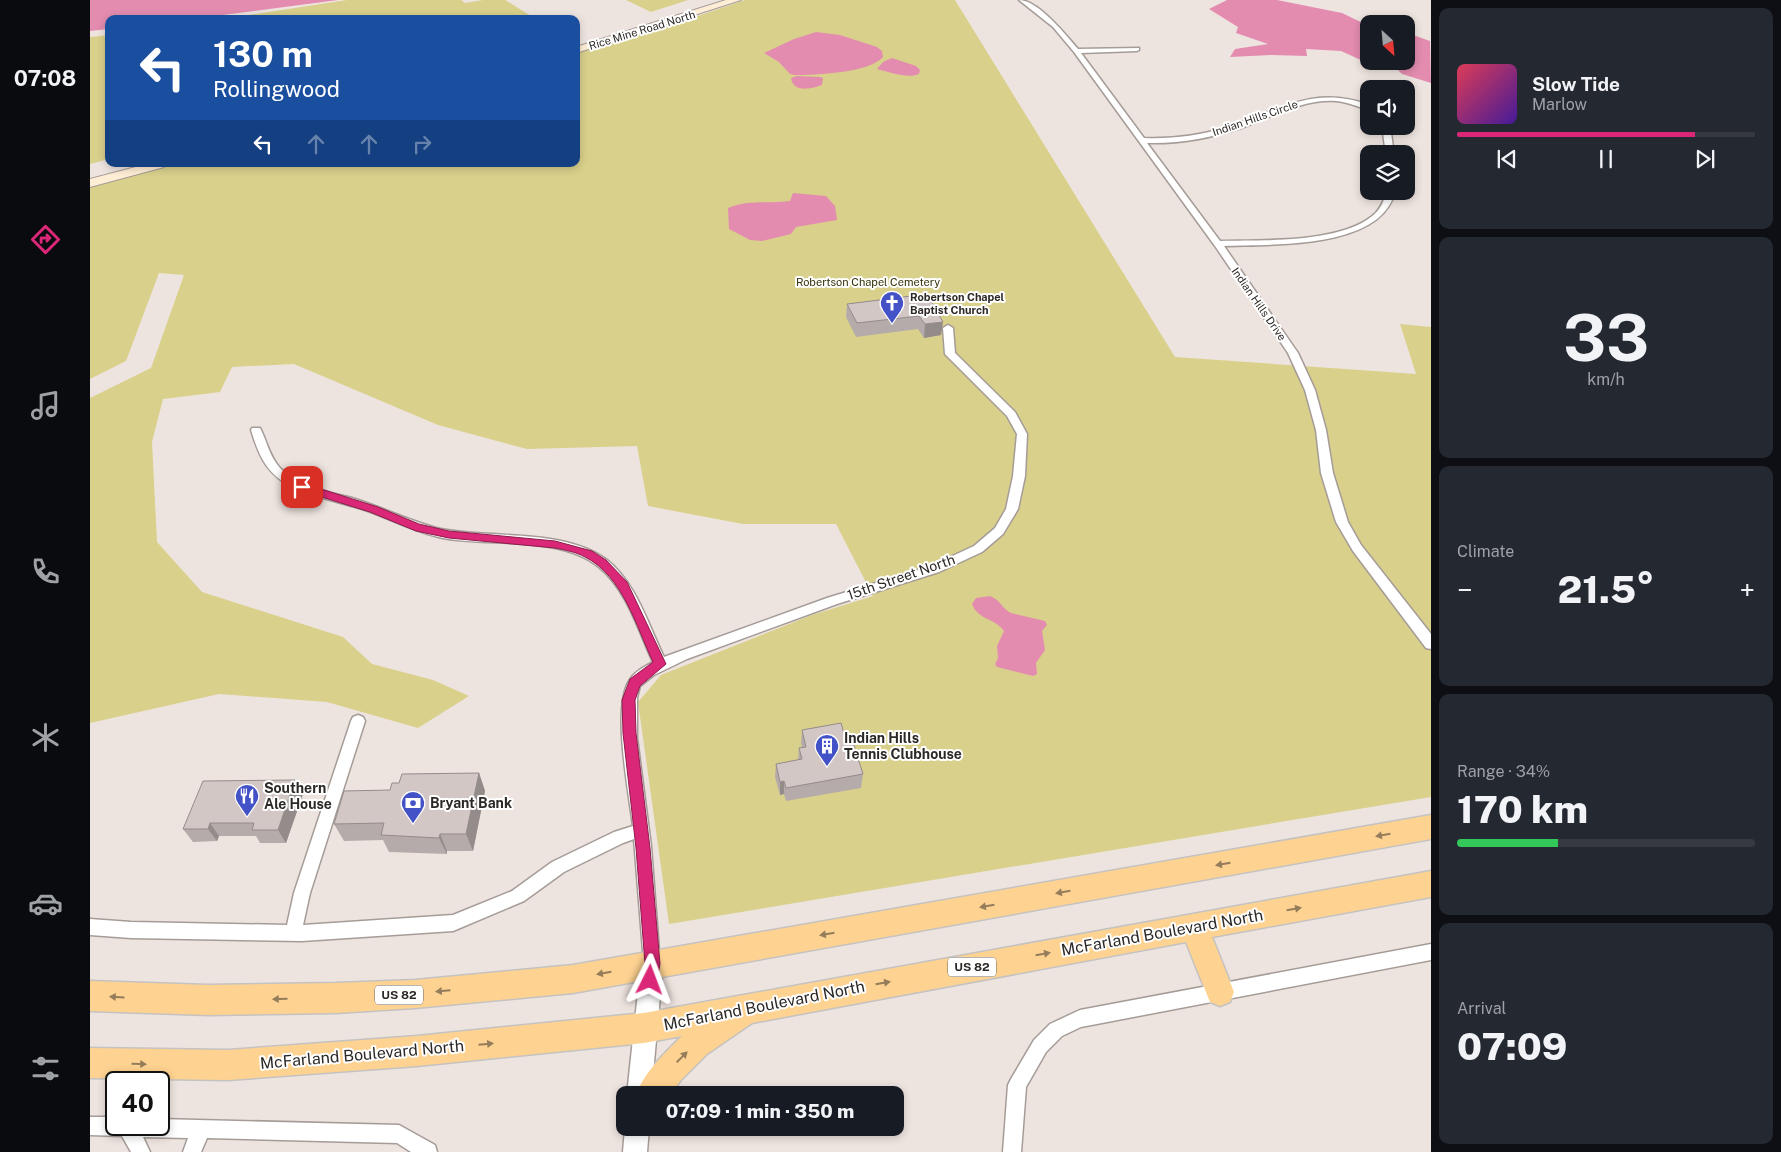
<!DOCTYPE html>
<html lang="en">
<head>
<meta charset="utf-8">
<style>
	:root { --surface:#171b24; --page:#242831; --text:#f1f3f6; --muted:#9ea1a6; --line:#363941; --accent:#db2777 }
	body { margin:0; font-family:"Public Sans",sans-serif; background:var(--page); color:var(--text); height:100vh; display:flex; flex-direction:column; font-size:19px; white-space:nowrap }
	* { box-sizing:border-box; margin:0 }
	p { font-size:16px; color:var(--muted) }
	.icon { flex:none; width:28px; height:28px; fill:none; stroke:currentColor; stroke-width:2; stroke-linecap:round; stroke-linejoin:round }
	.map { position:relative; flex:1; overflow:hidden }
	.side { display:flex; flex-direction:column; gap:8px; padding:8px; background:#0d0f14; width:350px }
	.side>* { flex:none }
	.top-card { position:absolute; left:15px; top:15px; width:475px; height:152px; border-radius:10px; box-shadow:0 2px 8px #0003; background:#1a4fa0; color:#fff; overflow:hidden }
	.needle { width:32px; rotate:154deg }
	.controls { position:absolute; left:1270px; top:15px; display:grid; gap:10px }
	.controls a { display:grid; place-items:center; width:55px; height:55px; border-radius:10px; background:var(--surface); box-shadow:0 2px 8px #0003; font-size:25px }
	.speed { position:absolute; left:15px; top:1071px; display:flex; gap:10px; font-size:25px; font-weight:700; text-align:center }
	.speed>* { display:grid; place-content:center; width:65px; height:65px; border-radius:50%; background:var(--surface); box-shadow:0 2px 8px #0003; line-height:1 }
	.speed .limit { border:2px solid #111; border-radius:8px; background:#fff; color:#111 }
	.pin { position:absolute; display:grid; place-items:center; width:42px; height:42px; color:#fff; margin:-21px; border-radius:10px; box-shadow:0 2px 8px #0006 }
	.me { position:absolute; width:55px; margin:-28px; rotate:3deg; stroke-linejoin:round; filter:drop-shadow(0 0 4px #0008) }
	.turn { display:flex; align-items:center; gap:18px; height:105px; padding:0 25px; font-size:22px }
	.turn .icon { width:65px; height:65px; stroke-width:2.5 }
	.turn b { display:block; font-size:35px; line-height:42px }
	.lanes { display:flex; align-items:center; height:48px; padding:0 25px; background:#0003; justify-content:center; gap:25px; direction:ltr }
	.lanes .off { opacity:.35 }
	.big { font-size:38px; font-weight:800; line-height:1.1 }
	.side .tile { flex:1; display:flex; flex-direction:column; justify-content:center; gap:8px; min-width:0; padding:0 18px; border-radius:10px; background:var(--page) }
	.side .dial { align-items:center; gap:0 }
	.dial b { font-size:65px; line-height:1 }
	.song { display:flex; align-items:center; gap:15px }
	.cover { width:60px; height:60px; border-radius:8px; background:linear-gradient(135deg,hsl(350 70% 55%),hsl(260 70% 35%)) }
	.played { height:5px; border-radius:2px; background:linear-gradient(90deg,var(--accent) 80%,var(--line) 80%) }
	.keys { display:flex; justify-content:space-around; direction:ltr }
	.heat { display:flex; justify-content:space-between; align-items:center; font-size:28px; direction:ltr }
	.charge { height:8px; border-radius:4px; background:linear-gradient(90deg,#34c759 34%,var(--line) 0) }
	.trip { position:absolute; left:526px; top:1086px; width:288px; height:50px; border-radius:10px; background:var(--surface); box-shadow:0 2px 8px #0003; font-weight:800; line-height:50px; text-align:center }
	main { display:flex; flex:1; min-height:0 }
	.menu { display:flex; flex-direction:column; width:90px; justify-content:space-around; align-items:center; background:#090b0e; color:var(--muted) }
	.menu .icon { width:35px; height:35px }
	.menu .current { color:var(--accent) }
	.menu b { font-size:22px; color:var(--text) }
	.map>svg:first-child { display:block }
	.green { fill:#d9d08b }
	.water { fill:#e38cb0 }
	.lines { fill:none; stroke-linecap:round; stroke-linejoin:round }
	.minor-casing { stroke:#a59c97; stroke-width:3 }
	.tertiary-casing { stroke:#a59c97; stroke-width:3 }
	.secondary-casing { stroke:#a59c97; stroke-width:2 }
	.trunk-casing { stroke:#c4c3c2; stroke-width:3 }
	.minor { fill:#fff; fill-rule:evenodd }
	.tertiary { fill:#fff; fill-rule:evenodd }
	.secondary { fill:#ffeed6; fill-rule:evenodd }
	.trunk { fill:#fed290; fill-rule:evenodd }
	.wall { fill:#b5abaa }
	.shaded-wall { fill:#948b8b }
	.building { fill:#d3c7c6; stroke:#948b8b }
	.oneway { fill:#957d5b }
	.route { fill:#db2777; stroke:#8e194d }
	.labels { text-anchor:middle; stroke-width:4; stroke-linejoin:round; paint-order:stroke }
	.far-street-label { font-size:11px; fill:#2c2826; stroke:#fff }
	.far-park-label { font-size:11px; fill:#363108; stroke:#fff }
	.far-poi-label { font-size:11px; font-weight:bold; fill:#2c2826; stroke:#fff; text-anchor:start }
	.shield { fill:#fff; stroke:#6b6867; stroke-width:1 }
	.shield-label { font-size:12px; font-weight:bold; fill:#2c2826 }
	.street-label { font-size:14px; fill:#2c2826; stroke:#fff }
	.poi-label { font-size:14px; font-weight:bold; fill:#2c2826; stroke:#fff; text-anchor:start }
	.near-street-label { font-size:16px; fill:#2c2826; stroke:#fff }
</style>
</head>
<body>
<main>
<nav class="menu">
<b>07:08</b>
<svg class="icon current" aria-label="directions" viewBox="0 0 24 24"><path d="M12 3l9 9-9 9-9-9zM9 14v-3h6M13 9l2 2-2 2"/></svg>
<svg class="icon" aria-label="music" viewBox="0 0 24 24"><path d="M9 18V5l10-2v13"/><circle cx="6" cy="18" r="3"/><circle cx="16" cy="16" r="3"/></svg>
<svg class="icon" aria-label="phone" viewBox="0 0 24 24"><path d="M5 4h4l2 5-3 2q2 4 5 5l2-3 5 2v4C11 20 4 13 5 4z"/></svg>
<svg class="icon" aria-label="climate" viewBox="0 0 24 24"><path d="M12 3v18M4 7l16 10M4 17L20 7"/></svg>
<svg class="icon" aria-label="car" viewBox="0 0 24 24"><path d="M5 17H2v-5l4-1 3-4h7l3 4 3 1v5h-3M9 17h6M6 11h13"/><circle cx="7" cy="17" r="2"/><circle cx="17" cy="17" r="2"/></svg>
<svg class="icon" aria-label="filters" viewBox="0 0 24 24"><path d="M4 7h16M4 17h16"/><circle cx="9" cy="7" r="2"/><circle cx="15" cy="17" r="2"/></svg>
</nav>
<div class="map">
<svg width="1341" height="1152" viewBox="0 0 1341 1152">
	<rect width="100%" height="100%" fill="#eee4df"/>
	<path class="green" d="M 257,0 L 371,0 L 375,3 L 393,0 L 415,0 L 446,19 L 132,19 Z
		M 536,0 L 598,0 L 561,12 Z
		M 655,0 L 865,0 L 1085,357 L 1326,374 L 1310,324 L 1341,327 L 1341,797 L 579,924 L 548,702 L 571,675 L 722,615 L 783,596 L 746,524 L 653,524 L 558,506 L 547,446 L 437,449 L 348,425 L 204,364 L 142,367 L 130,392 L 73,399 L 62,442 L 67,542 L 112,592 L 253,637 L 282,664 L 343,680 L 379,696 L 328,728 L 237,702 L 129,694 L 0,723 L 0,398 L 61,368 L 94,275 L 69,273 L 36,361 L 0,379 L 0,187 L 86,164 L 486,164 L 486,53 L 575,27 Z
		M 19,35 L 19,159 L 0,164 L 0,37 Z"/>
	<path class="water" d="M 0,0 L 248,0 L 102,19 L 19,19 L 19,29 L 0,31 Z
		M 1137,0 L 1187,0 L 1252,13 L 1279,26 L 1279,61 L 1316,61 L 1316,37 L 1323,35 L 1340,41 L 1341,83 L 1312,74 L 1303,65 L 1273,61 L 1251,51 L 1216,49 L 1217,56 L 1181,55 L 1140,57 L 1145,49 L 1178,44 L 1146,33 L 1148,27 L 1119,9 Z
		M 726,32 L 750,35 L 787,47 L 792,51 L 793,57 C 780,73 725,75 704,75 L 700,74 L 689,62 L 674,53 L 704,39 Z
		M 802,58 L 826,66 L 830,70 L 829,74 C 819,79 798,72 787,69 L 793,62 Z
		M 707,76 L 730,77 L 733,78 L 732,85 C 722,89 703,93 701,78 Z
		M 703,193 L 736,196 L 745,206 L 747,220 L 706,227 L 701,234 L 672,241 L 660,240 L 639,229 L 638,208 C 658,199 678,204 700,201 Z
		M 900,596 C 911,600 912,609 921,613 L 955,621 L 957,625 L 952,631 L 955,650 L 946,663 L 947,674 L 943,676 L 907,667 L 905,664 L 908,658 L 907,646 L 914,631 C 905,618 888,620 882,604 L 886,598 Z"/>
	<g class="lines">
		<g class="minor-casing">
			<path id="minor" d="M 929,0 C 948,0 976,35 988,49 L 1049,48 L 1049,50 L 1047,51 L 991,53 L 1054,138 C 1081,139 1108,136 1134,128 C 1186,112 1223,84 1279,105 L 1279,110 C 1268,107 1258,102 1246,101 C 1213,99 1181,117 1151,128 C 1121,138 1089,144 1057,143 L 1130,241 C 1172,240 1248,243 1281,217 C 1290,211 1294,201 1297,191 L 1305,191 C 1292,250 1181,244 1134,246 L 1208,353 L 1225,390 L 1236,430 L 1243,473 L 1258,522 L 1271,545 L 1341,634 L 1341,649 L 1336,648 L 1263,551 L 1246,522 L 1231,473 L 1226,430 L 1215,390 L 1198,353 L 1125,246 L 984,52 L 963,27 Z
				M 1292,126 L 1300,126 L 1304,154 L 1296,154 Z
				M 858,325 L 863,328 L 865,353 L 925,412 L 937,434 L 935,476 L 928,509 L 913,534 L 892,552 L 849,572 L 747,604 L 597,659 L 564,675 L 550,686 L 547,697 L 547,738 L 561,846 L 570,964 L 568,970 L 562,972 L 556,970 L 554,964 L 544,839 L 533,843 L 474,872 L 434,901 L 363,931 L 212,941 L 41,938 L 0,935 L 0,919 L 41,922 L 197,925 L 204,893 L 261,721 L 263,717 L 268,715 L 273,717 L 275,721 L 220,893 L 213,925 L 363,915 L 422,891 L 462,862 L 524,832 L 543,826 C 539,793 522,709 539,681 C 544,672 554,667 563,662 C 548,630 537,590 509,567 C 470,535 400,547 353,538 C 327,533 303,520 278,511 C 254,503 229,498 205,489 C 177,474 170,459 161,430 L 162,428 L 170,428 C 177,441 179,456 190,468 C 208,487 238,492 262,498 C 292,507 321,522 351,529 C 401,539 474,528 517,560 C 546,583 558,624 574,657 L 737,598 L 841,566 L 884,546 L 905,528 L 916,509 L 923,476 L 927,434 L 917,416 L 855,354 L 853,328 Z
				M 1341,944 L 1341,960 L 991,1027 L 972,1036 L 956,1052 L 936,1087 L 931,1152 L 913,1152 L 918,1085 L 921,1079 L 944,1040 L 960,1024 L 990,1010 Z
				M 0,1117 L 26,1117 L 26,1125 L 69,1125 L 69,1119 L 309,1125 L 345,1145 L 347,1152 L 321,1152 L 307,1143 L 117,1138 L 111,1152 L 93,1152 L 98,1138 L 53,1137 L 60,1152 L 41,1152 L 32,1136 L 0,1135 Z"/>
		</g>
		<g class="tertiary-casing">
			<path id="tertiary" d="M 562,953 L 570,956 L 573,964 L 561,1095 L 537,1095 L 551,964 L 554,956 Z
				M 535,1128 L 559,1128 L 557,1152 L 533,1152 Z"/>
		</g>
		<g class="secondary-casing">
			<path id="secondary" d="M 636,0 L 651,0 L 486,53 L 486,47 Z
				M 57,164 L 76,164 L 74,167 L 0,187 L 0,179 Z"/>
		</g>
		<g class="trunk-casing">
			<path id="trunk" d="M 1341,815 L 1341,839 L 483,993 L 325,1008 L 246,1013 L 118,1015 L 0,1011 L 0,981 L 118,985 L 246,983 L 325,980 L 483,965 Z
				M 1341,871 L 1341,897 L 1122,937 L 1144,992 L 1140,1002 L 1130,1006 L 1120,1002 L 1096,942 L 662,1023 L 617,1054 L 591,1080 L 580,1095 L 546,1095 C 555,1071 574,1054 592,1036 L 554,1043 L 327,1066 L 138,1080 L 0,1078 L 0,1048 L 138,1050 L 327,1036 L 554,1013 Z"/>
		</g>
		<use href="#minor" class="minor"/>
		<use href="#tertiary" class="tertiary"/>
		<use href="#secondary" class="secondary"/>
		<use href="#trunk" class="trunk"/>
	</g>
	<path class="wall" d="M 837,294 L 851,335 L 834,338 L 828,329 L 766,337 L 756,317 L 757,304 Z
		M 712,730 L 756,740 L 773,774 L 771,788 L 696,801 L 694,794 L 690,795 L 685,777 L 686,764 L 708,760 L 709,748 L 712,748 L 711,743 Z
		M 389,773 L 395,791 L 383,851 L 357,851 L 357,854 L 299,852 L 293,840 L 254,841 L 244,824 L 300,790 L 309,783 Z
		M 213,794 L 196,843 L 170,843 L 166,836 L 129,836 L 127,841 L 103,842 L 93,829 Z"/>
	<path class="shaded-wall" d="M 853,322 L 851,335 L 834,338 L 835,324 Z
		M 389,773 L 395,791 L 383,851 L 376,834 Z
		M 205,780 L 213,794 L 196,843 L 188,830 Z
		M 694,781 L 694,794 L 690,795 L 690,782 Z
		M 120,823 L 129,836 L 127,841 L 118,829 Z
		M 350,834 L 357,851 L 357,854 L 349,838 Z"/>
	<path class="building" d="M 837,294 L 853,322 L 835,324 L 829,316 L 767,323 L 757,304 Z
		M 751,723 L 756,740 L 762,739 L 773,774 L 696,788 L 694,781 L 690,782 L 686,764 L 712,759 L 709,748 L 716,747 L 712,730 Z
		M 389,773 L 376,834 L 350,834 L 349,838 L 291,835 L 294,823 L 244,824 L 254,791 L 300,790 L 302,783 L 309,783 L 312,774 Z
		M 205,780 L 188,830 L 162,830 L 164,823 L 120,823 L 118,829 L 93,829 L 113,781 Z"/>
	<defs><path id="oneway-solid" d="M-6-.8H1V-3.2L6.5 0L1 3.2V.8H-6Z" transform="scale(1.25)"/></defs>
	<g class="oneway">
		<use href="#oneway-solid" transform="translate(1293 835) rotate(170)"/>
		<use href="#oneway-solid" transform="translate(1133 864) rotate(170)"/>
		<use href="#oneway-solid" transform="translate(973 892) rotate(170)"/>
		<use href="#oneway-solid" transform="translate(897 906) rotate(170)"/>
		<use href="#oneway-solid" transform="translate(1204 909) rotate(-10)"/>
		<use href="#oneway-solid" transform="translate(737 934) rotate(170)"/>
		<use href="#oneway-solid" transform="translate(953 954) rotate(-10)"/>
		<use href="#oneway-solid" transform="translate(514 973) rotate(170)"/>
		<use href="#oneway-solid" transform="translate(793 983) rotate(-10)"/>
		<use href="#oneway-solid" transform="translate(353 991) rotate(175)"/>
		<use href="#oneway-solid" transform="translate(27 997) rotate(-177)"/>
		<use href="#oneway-solid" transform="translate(190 999) rotate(179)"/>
		<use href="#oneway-solid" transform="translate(396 1044) rotate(-5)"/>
		<use href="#oneway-solid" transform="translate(592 1057) rotate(-45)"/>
		<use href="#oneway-solid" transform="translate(49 1064) rotate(1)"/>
	</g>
	<path class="route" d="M 212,483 L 288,507 L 329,524 L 359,531 L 465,541 L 502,551 L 516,560 L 537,582 L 576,664 L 550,686 L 545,700 L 546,733 L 560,848 L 570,964 L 566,986 L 560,988 L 555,986 L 552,980 L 555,964 L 546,848 L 533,733 L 532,700 L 540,679 L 563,662 C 546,626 533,576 495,557 C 486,552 475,550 465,548 L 359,538 L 326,531 L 280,512 L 209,490 L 207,487 L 209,484 Z"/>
	<defs>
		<g id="church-pin" transform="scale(1.25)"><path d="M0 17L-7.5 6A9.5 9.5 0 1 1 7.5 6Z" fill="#4352c6" stroke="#fff"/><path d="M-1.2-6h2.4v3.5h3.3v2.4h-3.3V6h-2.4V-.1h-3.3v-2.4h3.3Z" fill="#fff"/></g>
		<g id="building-pin" transform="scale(1.25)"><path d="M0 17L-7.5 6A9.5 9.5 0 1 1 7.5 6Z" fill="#4352c6" stroke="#fff"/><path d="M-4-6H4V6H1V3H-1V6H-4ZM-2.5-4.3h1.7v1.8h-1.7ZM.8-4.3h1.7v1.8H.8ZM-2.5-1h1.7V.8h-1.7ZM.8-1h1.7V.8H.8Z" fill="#fff"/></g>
		<g id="restaurant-pin" transform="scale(1.25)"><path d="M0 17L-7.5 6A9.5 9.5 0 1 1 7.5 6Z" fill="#4352c6" stroke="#fff"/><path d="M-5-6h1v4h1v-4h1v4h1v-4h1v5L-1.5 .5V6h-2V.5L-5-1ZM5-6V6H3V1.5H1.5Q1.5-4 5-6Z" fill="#fff"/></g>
		<g id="bank-pin" transform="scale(1.25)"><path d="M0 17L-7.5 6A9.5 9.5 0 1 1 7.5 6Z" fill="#4352c6" stroke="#fff"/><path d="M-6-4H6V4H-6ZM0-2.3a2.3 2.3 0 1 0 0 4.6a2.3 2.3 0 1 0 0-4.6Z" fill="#fff"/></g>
	</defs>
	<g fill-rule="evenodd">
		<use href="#church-pin" x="802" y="303"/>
		<use href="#building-pin" x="737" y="746"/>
		<use href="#restaurant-pin" x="157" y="796"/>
		<use href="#bank-pin" x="323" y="803"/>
	</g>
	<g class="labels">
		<g class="far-street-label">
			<text transform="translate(552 30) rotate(-17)" y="4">Rice Mine Road North</text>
			<text transform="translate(1165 118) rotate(-19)" y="4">Indian Hills Circle</text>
			<text transform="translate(1169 304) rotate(55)" y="4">Indian Hills Drive</text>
		</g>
		<g class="far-park-label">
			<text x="778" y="286">Robertson Chapel Cemetery</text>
		</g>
		<g class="far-poi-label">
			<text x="820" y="301">Robertson Chapel<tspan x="820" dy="13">Baptist Church</tspan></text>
		</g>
		<g class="shield">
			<rect x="858" y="957.5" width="48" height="19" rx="4"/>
			<rect x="285" y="985.5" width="48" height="19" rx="4"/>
		</g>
		<g class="shield-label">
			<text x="882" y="971">US 82</text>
			<text x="309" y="999">US 82</text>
		</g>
		<g class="street-label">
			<text transform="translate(811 577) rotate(-19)" y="5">15th Street North</text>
		</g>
		<g class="poi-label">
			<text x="754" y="743">Indian Hills<tspan x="754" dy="16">Tennis Clubhouse</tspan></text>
			<text x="174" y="793">Southern<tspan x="174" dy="16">Ale House</tspan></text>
			<text x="340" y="808">Bryant Bank</text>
		</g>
		<g class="near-street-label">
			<text transform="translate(1072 932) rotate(-10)" y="6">McFarland Boulevard North</text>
			<text transform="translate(674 1005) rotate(-11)" y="6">McFarland Boulevard North</text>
			<text transform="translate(272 1054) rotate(-5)" y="6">McFarland Boulevard North</text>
		</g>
	</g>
</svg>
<div class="controls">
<a><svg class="needle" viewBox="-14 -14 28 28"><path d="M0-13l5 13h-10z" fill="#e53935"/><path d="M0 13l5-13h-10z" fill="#9ea1a6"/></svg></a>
<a><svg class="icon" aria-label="sound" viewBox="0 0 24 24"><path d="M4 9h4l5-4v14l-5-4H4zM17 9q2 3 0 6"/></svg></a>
<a><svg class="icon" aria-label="layers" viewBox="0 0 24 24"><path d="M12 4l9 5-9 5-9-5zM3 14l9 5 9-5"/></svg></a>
</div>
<div class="speed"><div class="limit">40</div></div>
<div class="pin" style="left:212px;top:487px;background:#d93025"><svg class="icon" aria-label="arrive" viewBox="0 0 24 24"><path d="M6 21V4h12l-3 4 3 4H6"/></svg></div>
<svg class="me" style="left:560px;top:980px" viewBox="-20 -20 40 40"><path d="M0-17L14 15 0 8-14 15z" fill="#db2777" stroke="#fff" stroke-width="4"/></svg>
<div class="trip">07:09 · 1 min · 350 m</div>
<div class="top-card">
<div class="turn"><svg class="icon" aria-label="left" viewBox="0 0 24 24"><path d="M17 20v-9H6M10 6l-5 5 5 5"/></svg><div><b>130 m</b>Rollingwood</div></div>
<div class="lanes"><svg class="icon" aria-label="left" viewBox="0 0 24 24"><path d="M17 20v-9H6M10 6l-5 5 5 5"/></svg><svg class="icon off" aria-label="ahead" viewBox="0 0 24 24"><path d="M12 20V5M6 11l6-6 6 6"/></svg><svg class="icon off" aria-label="ahead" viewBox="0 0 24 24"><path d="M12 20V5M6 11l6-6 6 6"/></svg><svg class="icon off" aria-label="right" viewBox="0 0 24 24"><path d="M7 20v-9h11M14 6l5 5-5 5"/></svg></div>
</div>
</div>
<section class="side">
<div class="tile">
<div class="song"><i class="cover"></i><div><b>Slow Tide</b><p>Marlow</p></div></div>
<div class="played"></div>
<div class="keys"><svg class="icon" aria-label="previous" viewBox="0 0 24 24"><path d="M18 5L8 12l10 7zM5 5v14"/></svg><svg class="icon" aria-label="pause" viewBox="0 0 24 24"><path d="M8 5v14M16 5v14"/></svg><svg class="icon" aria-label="next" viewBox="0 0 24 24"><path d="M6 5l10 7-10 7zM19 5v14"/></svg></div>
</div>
<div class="tile dial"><b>33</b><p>km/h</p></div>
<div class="tile"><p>Climate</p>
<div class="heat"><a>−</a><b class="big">21.5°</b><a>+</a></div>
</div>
<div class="tile"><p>Range · 34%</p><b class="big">170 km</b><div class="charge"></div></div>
<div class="tile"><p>Arrival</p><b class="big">07:09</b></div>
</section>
</main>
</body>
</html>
